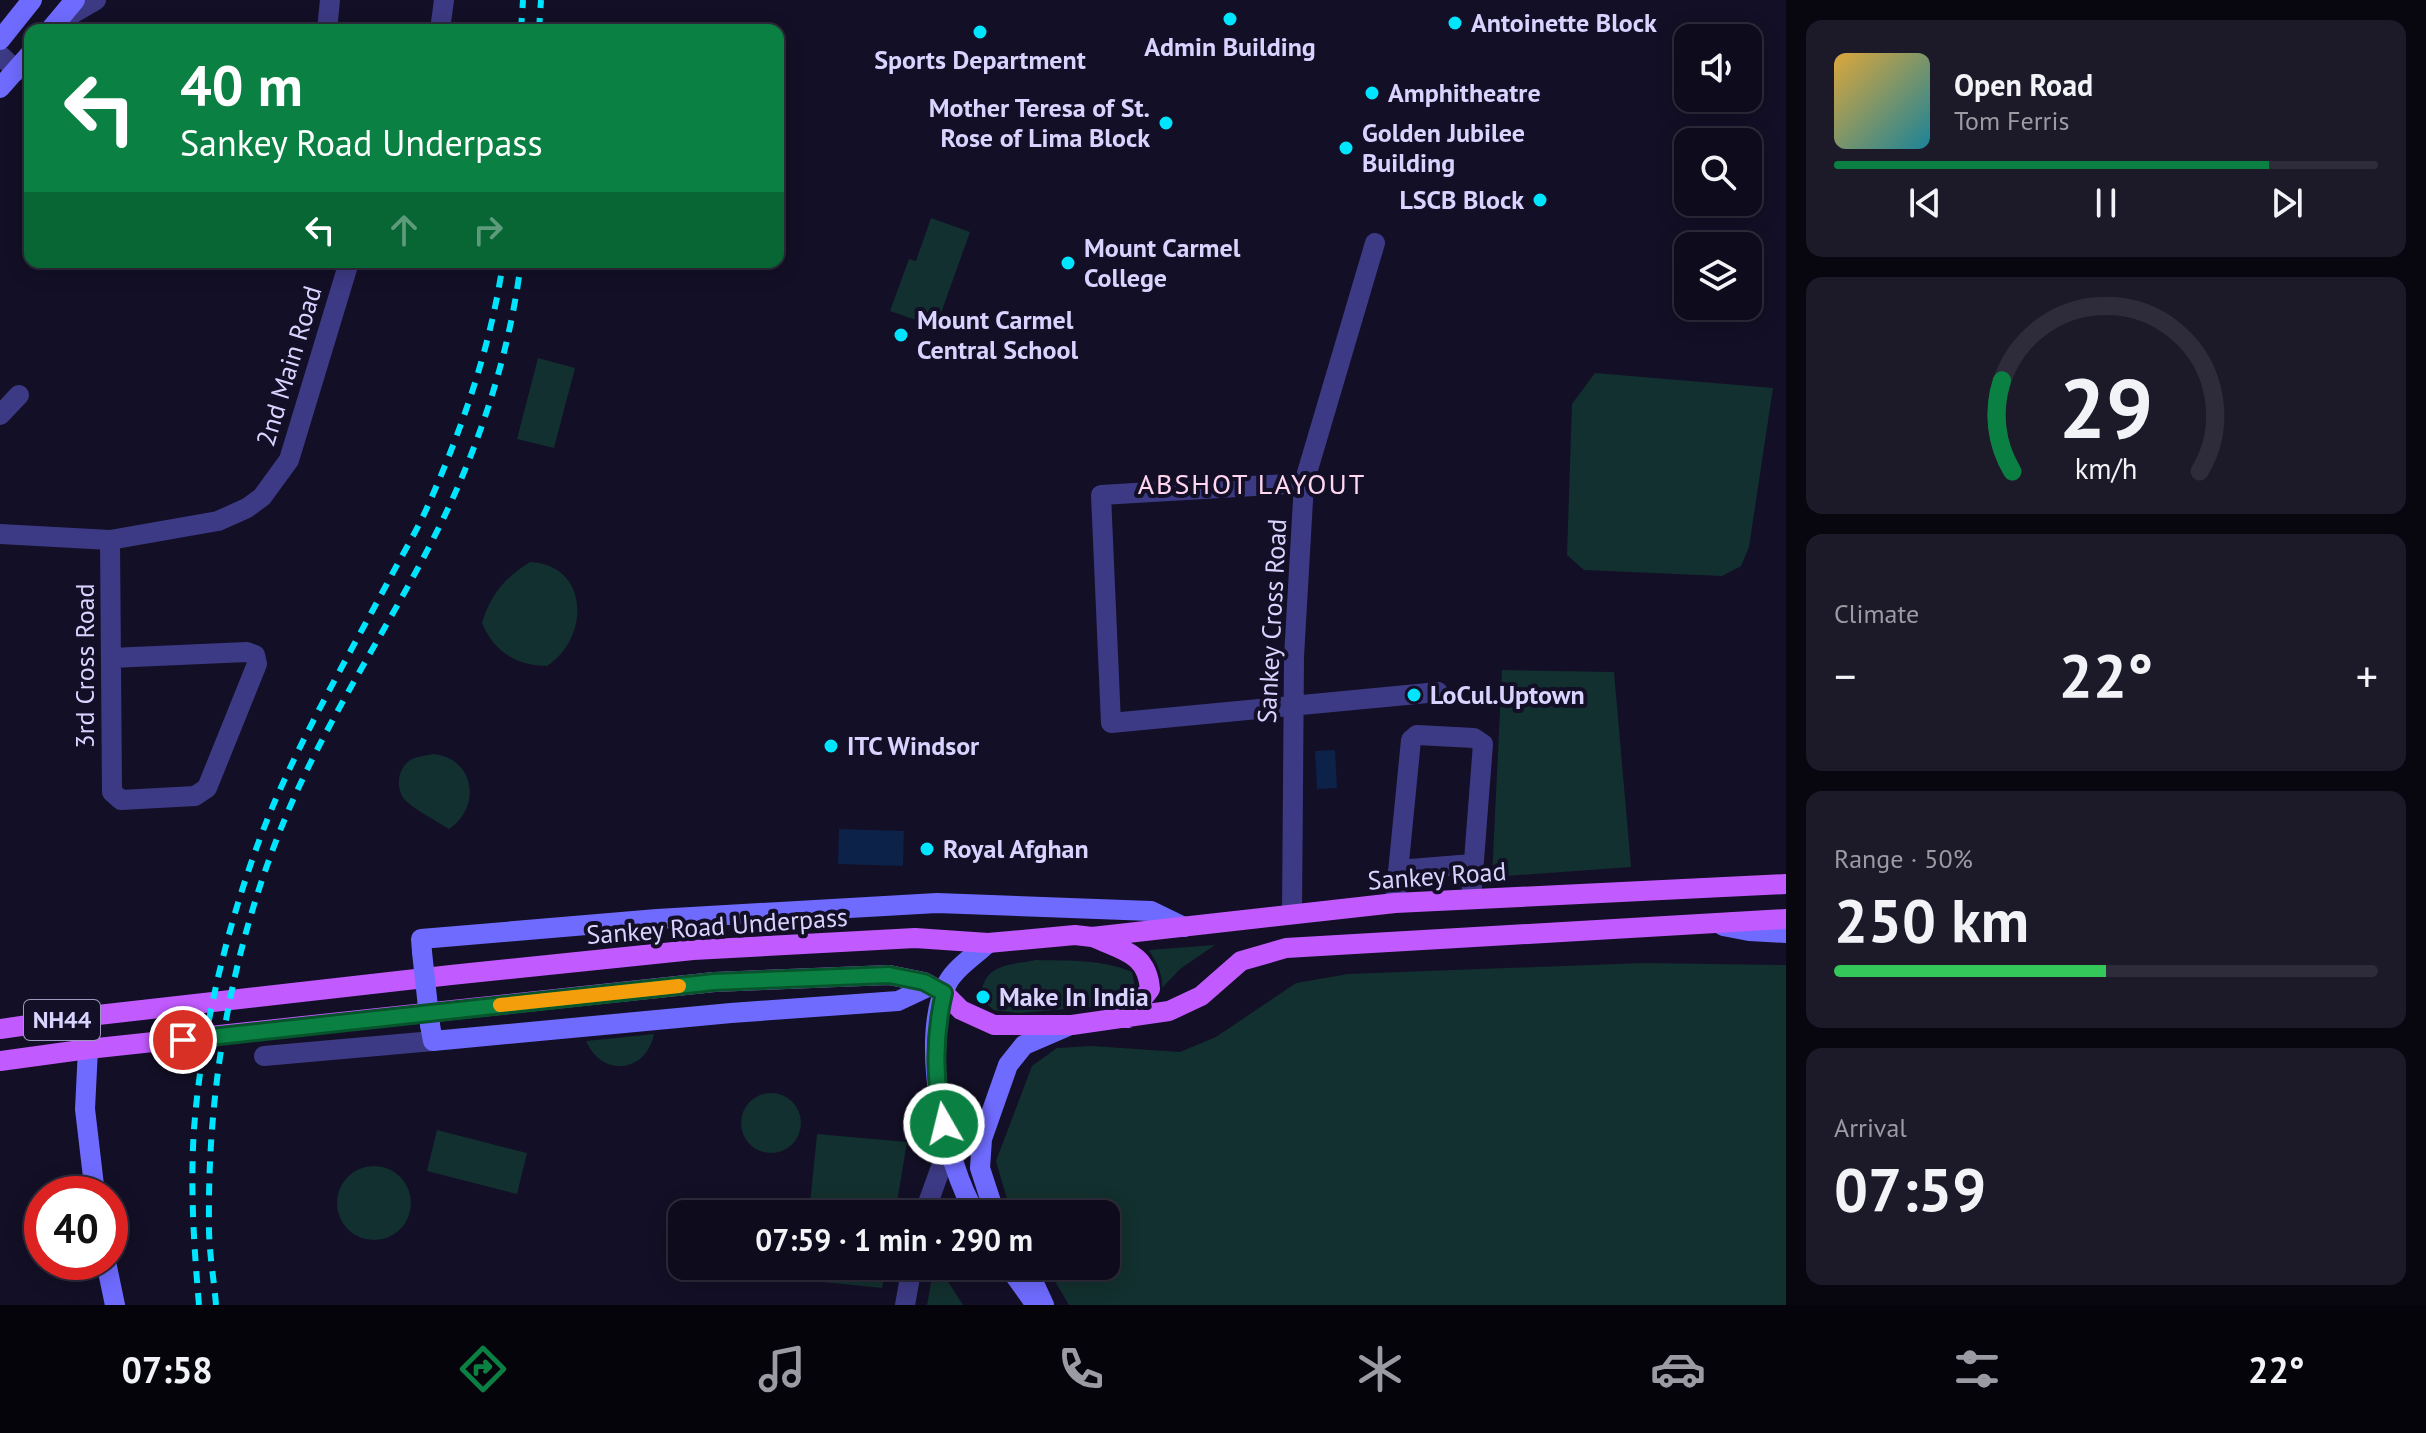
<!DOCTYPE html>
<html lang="en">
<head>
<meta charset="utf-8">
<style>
	:root { --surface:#0e0b1c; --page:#1c1929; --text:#f1f3f6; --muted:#9b9ba3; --line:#2e2b3b; --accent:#0b8043 }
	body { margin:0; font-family:"PT Sans",sans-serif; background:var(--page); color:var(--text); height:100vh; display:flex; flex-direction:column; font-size:30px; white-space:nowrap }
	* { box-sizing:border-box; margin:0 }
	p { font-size:26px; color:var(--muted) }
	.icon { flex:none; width:44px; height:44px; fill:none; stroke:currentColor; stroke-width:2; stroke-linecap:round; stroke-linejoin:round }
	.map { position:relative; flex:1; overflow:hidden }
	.drawer { display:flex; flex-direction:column; gap:20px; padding:20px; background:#08060f; width:640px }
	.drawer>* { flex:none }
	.hud { position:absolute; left:24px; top:24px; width:760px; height:244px; border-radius:16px; box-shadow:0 4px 20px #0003,0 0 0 2px var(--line); background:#0b8043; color:#fff; overflow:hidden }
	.controls { position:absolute; left:1674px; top:24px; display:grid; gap:16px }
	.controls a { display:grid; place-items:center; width:88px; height:88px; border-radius:16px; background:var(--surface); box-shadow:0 4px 20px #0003,0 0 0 2px var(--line); font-size:40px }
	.speed { position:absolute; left:24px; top:1176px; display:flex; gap:16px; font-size:40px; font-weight:700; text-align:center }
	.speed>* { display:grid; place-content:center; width:104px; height:104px; border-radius:50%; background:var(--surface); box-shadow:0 4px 20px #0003,0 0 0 2px var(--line); line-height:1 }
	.speed .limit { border:12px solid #d22; background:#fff; color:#111 }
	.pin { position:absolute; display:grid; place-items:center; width:68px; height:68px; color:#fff; margin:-34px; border:4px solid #fff; border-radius:50%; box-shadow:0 2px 8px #0007 }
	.me { position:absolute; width:88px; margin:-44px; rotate:352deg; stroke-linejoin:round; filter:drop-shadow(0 0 6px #0008) }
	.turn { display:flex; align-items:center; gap:28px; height:168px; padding:0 24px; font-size:36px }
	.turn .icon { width:104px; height:104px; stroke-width:2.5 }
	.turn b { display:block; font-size:56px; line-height:68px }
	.lanes { display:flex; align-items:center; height:76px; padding:0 24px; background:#0003; justify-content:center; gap:40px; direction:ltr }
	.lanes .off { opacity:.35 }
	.big { font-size:60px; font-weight:700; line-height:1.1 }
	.drawer .tile { flex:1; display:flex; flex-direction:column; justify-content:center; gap:12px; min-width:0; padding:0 28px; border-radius:16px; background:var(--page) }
	.drawer .dial { align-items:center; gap:0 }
	.dial svg { height:208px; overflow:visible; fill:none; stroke:var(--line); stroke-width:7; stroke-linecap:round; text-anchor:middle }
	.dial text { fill:var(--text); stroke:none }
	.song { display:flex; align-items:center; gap:24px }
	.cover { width:96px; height:96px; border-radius:12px; background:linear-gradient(135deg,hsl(40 70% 55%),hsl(190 70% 35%)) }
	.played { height:8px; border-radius:4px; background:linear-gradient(90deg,var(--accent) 80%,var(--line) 80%) }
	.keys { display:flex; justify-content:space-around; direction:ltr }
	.heat { display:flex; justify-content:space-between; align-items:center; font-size:44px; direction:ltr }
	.charge { height:12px; border-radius:6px; background:linear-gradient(90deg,#34c759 50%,var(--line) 0) }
	.trip { position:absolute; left:668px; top:1200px; width:452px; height:80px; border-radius:16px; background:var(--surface); box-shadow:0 4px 20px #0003,0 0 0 2px var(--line); font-weight:700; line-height:80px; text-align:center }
	.tabs { display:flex; height:128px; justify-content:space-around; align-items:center; background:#06040b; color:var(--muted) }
	.tabs .icon { width:56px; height:56px }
	.tabs .active { color:var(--accent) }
	.tabs b { font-size:36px; color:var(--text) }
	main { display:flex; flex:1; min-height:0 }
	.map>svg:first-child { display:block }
	.green { fill:#12302f }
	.water { fill:#0c2248 }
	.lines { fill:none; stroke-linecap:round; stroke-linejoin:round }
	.street { stroke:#3d3a85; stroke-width:20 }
	.secondary { stroke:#6f6bff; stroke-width:20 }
	.primary { stroke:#c25bff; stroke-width:20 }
	.rail { stroke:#00e5ff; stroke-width:6; stroke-dasharray:12 10; stroke-linecap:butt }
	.secondary-bridge { stroke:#6f6bff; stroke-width:20 }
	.route-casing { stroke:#07532c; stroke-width:20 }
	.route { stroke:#0b8043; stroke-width:14 }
	.slow { stroke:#f59e0b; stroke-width:14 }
	.poi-dot { fill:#00e5ff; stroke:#130f26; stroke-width:3 }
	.labels { text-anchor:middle; stroke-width:8; stroke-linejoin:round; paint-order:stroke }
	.shield { fill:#130f26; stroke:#9e99be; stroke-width:2 }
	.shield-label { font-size:24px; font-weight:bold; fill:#d9d4ff }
	.poi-label { font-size:26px; font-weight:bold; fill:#d9d4ff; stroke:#130f26; text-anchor:start }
	.street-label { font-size:26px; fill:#d9d4ff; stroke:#130f26 }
	.neighbourhood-label { font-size:28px; letter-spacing:2px; fill:#ffd6f0; stroke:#130f26 }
</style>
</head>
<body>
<main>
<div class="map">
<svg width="1786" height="1305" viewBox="0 0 1786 1305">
	<rect width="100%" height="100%" fill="#130f26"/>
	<path class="green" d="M 931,218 L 970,232 L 936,327 L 890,311 L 909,259 L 916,261 Z
		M 538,358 L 575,368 L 554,448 L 517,439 Z
		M 1595,373 L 1773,388 L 1749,547 L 1741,566 L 1722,576 L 1584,570 L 1567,555 L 1572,404 Z
		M 530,562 C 590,565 590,638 547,666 C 516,665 494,652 482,623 C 490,596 505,577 530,562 Z
		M 1502,670 L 1614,672 L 1631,867 L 1492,877 Z
		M 433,754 C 475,758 482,807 449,829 C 435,820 418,812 406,801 C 395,790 397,770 409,761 C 416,756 425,756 433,754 Z
		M 1215,945 L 1180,969 L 1162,988 C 1163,973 1156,962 1149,950 Z
		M 1036,960 C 1068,961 1102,959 1132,972 L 1135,987 L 1128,1000 L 1113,1005 L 1019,1013 L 994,1010 L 981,1000 C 981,964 1008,965 1036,960 Z
		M 1643,963 L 1786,965 L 1786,1305 L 1069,1305 L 1046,1266 L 1106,1266 L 1106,1214 L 1015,1214 L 1008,1203 L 996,1161 L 1032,1066 L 1057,1048 L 1092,1046 L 1180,1052 L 1216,1037 L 1296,983 L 1348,974 Z
		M 654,1034 C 646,1073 602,1078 586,1041 Z
		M741 1123a30 30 0 1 1 60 0a30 30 0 1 1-60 0Z
		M 437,1130 L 527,1153 L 517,1194 L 427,1171 Z
		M 817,1134 L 907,1142 L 895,1214 L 809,1214 Z
		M337 1203a37 37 0 1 1 74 0a37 37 0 1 1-74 0Z
		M 804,1266 L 886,1266 L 882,1288 L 803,1280 Z
		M 934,1266 L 938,1266 L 963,1305 L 927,1305 Z"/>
	<path class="water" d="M 1335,750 L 1337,788 L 1317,789 L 1315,751 Z
		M 839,829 L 904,831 L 903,866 L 838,864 Z"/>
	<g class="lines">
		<path class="street" d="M 58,22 L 96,0
			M 327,30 L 330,0
			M 440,30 L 444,0
			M 0,55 L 17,71
			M 0,415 L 19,395
			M 1304,483 L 1101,495 L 1111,723 L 1438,692
			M 0,534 L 110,540 L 218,521 L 247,508 L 262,497 L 289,460 L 349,262
			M 110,540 L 112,792 L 121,800 L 195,796 L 207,788 L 257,664 L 255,655 L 247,652 L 111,658
			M 1398,870 L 1472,864
			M 1395,903 L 1411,740 L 1417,735 L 1474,738 L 1483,744 L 1471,899
			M 1292,914 L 1294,657 L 1304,483 L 1375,243
			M 264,1056 L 433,1041
			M 924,1214 L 949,1145
			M 905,1305 L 912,1266"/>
		<path class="secondary" d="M 50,30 L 75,0
			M 0,40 L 32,0
			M 0,88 L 30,54
			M 1723,926 L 1749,931 L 1786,933
			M 422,952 L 421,939 L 657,919 L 937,903 L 1151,911 L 1184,927
			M 430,1025 L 433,1041 L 731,1013 L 898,1001 L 930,986
			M 88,1049 L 85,1109 L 95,1194
			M 976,1214 C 945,1165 918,1035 948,982 C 957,966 975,956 988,943
			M 995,1214 L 980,1168 L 982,1139 L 1008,1065 L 1024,1045 L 1068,1026
			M 106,1262 L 115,1305
			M 1008,1266 L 1036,1305
			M 1026,1266 L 1044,1305"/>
		<path class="primary" d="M 1093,937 C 1123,951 1147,953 1150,989 L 1128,1018
			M 0,1029 L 98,1015 L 451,975 L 693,950 L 915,938 L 988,943 L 1075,935 L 1092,937 L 1395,903 L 1786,884
			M 0,1061 L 88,1049 L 714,982 L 889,975 L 924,982 L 944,993 L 961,1010 L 994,1025 L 1072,1025 L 1169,1011 L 1201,996 L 1241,961 L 1286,948 L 1786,919"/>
		<path class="rail" d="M 521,30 L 523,0
			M 539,30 L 541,0
			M 199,1305 C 194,1247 190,1188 194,1129 C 202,1023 233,899 275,801 C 308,725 350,653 389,580 C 401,557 415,534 426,510 C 461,432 491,347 503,262
			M 216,1305 C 214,1279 209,1253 209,1227 C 207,1084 233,940 289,809 C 333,707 397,615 445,515 C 483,435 510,350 521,262"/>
		<path class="secondary-bridge" d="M 422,952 L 430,1025"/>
	</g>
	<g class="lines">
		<g class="route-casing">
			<path id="route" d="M 183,1040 L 714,982 L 889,975 L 924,982 L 944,993 C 934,1036 934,1081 944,1124"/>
		</g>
		<use href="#route" class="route"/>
		<path class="slow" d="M 500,1005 L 679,986"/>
	</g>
	<g class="poi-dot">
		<circle cx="1230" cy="19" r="8"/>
		<circle cx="1455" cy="23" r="8"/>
		<circle cx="980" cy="32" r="8"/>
		<circle cx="1372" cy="93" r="8"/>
		<circle cx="1166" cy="123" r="8"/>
		<circle cx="1346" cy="148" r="8"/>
		<circle cx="1540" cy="200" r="8"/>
		<circle cx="1068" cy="263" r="8"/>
		<circle cx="901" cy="335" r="8"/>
		<circle cx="1414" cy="695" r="8"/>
		<circle cx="831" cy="746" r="8"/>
		<circle cx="927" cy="849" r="8"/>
		<circle cx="983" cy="997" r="8"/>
	</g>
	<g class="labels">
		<rect class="shield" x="24" y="1000" width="76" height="40" rx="6"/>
		<g class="shield-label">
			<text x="62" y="1028">NH44</text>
		</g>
		<g class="poi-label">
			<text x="1471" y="32">Antoinette Block</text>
			<text x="1230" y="56" text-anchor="middle">Admin Building</text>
			<text x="980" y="69" text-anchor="middle">Sports Department</text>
			<text x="1388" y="102">Amphitheatre</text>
			<text x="1150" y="117" text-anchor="end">Mother Teresa of St.<tspan x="1150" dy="30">Rose of Lima Block</tspan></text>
			<text x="1362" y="142">Golden Jubilee<tspan x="1362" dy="30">Building</tspan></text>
			<text x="1524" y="209" text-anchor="end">LSCB Block</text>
			<text x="1084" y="257">Mount Carmel<tspan x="1084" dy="30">College</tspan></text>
			<text x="917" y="329">Mount Carmel<tspan x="917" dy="30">Central School</tspan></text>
			<text x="1430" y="704">LoCul.Uptown</text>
			<text x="847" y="755">ITC Windsor</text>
			<text x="943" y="858">Royal Afghan</text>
			<text x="999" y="1006">Make In India</text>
		</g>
		<g class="street-label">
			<text transform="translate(289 366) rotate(-73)" y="9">2nd Main Road</text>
			<text transform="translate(1272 621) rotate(-87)" y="9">Sankey Cross Road</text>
			<text transform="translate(85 666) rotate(-90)" y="9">3rd Cross Road</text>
			<text transform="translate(1437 876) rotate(-4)" y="9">Sankey Road</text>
			<text transform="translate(717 926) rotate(-4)" y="9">Sankey Road Underpass</text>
		</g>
		<g class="neighbourhood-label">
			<text x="1252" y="494">ABSHOT LAYOUT</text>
		</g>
	</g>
</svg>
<div class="controls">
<a><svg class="icon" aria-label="sound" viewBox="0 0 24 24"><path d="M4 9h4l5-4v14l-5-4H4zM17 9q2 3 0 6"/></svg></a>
<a><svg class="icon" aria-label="search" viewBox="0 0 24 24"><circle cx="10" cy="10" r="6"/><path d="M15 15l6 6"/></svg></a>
<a><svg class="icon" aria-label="layers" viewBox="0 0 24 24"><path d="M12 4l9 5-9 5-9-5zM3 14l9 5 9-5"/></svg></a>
</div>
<div class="speed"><div class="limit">40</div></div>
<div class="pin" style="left:183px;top:1040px;background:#d93025"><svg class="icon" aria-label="arrive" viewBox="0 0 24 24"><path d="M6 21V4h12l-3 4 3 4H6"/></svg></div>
<svg class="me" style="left:944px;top:1124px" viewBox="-20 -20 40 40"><circle r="17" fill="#0b8043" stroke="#fff" stroke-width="3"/><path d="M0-11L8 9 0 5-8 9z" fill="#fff"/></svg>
<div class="trip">07:59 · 1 min · 290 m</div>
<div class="hud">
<div class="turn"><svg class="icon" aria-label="left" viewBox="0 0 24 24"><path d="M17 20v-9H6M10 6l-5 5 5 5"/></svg><div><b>40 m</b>Sankey Road Underpass</div></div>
<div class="lanes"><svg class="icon" aria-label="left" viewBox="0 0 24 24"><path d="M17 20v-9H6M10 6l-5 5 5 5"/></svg><svg class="icon off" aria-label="ahead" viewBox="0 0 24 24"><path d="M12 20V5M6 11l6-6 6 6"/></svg><svg class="icon off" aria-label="right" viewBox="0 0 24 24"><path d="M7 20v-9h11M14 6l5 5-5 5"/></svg></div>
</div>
</div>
<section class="drawer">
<div class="tile">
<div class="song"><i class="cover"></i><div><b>Open Road</b><p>Tom Ferris</p></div></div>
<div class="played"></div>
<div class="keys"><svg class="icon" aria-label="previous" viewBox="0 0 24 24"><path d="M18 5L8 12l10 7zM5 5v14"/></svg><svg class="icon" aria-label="pause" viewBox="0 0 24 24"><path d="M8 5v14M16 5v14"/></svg><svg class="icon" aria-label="next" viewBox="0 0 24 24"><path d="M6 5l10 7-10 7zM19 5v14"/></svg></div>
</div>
<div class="tile dial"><svg viewBox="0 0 100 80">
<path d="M14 69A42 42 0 1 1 86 69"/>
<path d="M14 69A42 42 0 0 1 10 34" stroke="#0b8043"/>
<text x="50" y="56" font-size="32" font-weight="700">29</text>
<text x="50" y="72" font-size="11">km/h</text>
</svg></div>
<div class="tile"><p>Climate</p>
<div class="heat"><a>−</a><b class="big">22°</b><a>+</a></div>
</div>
<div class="tile"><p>Range · 50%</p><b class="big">250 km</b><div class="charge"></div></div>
<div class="tile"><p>Arrival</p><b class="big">07:59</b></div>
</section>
</main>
<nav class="tabs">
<b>07:58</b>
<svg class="icon active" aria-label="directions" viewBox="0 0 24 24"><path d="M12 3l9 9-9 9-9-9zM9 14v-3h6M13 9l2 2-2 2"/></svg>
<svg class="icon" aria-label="music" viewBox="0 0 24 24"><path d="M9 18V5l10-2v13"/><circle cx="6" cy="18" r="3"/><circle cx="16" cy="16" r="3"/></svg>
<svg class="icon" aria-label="phone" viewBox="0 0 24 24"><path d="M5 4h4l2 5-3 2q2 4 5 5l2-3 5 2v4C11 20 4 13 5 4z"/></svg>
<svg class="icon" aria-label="climate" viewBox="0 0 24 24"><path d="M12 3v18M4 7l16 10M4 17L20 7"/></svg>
<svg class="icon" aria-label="car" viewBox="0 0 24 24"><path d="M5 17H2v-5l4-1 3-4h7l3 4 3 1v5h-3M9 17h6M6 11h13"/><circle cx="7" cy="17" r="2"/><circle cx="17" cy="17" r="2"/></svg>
<svg class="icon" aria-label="filters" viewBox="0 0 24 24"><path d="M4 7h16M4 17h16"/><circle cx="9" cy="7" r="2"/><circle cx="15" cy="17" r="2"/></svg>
<b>22°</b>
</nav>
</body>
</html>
